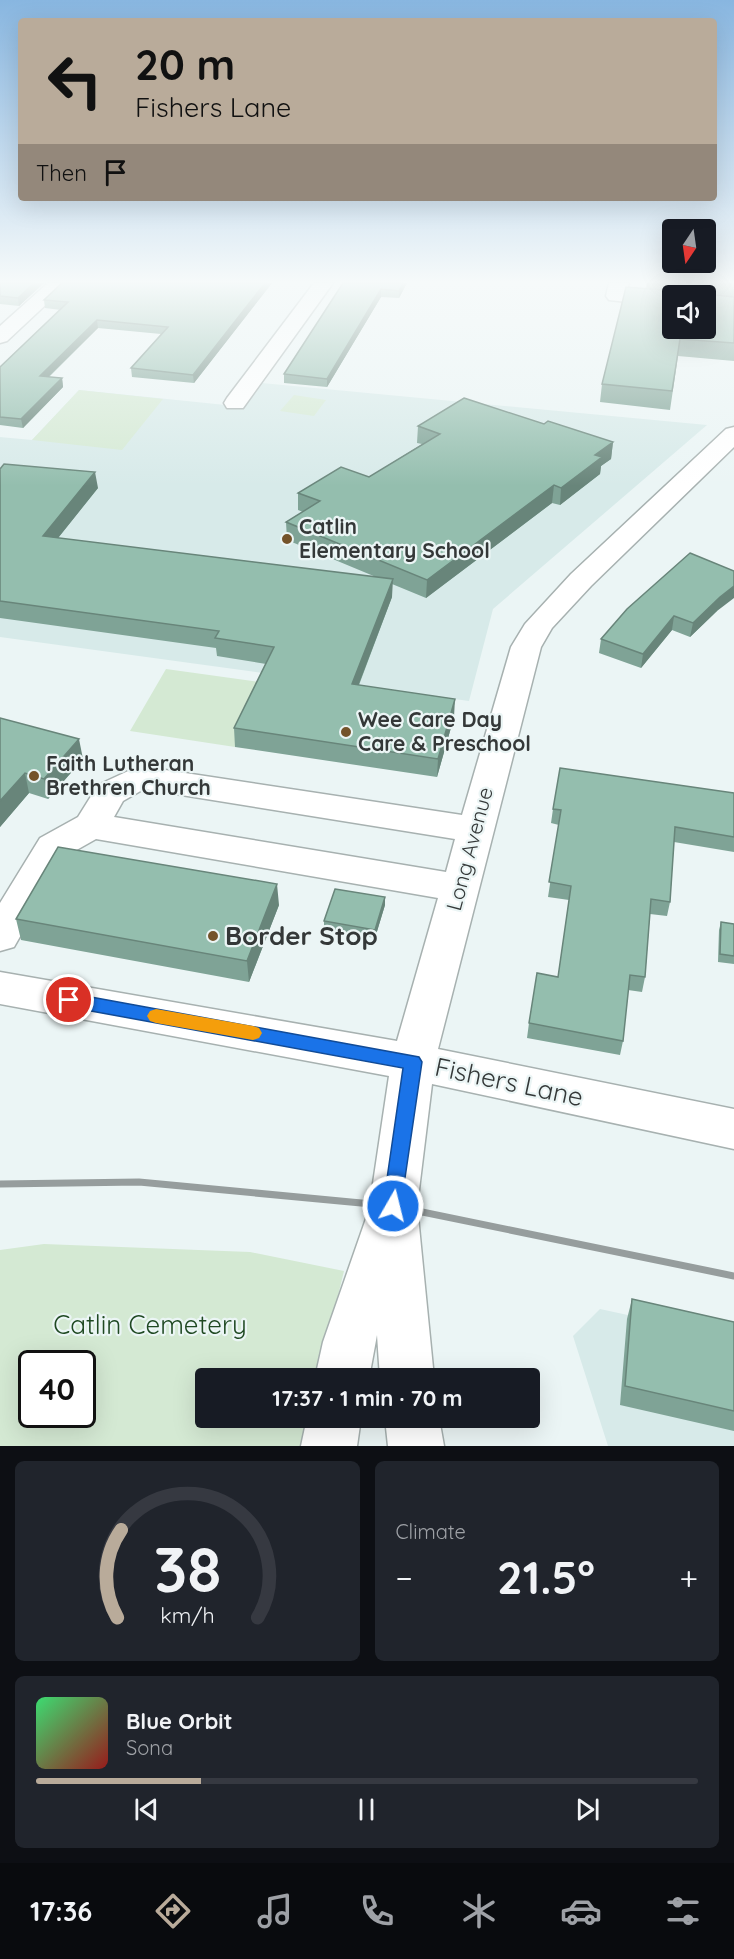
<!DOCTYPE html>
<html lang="en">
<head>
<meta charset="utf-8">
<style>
	:root { --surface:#171b24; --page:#20242c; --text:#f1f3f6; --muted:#9ea1a6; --line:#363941; --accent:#b9ab9a }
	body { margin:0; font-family:Quicksand,sans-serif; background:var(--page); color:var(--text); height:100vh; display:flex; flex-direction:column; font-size:22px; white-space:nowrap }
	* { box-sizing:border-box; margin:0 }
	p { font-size:20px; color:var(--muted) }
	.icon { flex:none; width:33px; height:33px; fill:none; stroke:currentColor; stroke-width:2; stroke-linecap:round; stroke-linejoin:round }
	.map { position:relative; height:1446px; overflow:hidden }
	.details { display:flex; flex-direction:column; gap:15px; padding:15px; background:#0d0f14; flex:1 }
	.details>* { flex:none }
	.hud { position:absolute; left:18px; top:18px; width:699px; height:183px; border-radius:6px; box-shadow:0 6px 24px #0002; background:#b9ab9a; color:#111; overflow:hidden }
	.needle { width:39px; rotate:193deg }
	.controls { position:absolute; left:662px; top:219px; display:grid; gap:12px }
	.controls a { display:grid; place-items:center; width:54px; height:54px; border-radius:6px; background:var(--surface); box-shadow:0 6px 24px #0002; font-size:30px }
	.speed { position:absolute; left:18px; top:1350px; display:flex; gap:12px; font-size:30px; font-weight:700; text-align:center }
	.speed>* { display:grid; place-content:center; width:78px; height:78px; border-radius:50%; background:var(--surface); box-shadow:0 6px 24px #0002; line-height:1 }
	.speed .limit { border:3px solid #111; border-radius:9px; background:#fff; color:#111 }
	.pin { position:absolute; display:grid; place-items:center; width:51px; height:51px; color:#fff; margin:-26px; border:3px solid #fff; border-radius:50%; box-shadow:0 2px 6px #0007 }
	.me { position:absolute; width:66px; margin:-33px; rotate:8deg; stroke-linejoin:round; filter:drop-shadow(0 0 4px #0008) }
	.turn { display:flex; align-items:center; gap:21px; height:126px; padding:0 18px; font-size:27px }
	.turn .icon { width:78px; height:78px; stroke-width:2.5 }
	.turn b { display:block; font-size:42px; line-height:51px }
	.then { display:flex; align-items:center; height:57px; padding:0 18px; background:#0003; gap:12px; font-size:22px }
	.big { font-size:45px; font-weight:800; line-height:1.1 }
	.details .tile { flex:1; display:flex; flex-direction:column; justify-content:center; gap:9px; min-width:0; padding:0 21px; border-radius:9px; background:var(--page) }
	.details .dial { align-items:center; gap:0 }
	.dial svg { height:156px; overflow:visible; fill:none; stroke:var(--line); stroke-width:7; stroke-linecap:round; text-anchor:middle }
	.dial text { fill:var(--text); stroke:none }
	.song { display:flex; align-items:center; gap:18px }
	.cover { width:72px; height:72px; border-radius:9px; background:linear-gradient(135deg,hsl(140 70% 55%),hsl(0 70% 35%)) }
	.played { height:6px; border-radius:3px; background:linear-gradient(90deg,var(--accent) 25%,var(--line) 25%) }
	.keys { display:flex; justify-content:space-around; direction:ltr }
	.heat { display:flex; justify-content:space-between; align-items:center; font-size:33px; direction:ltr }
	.details .tiles { flex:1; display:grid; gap:15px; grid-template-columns:1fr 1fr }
	.tile:last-child { grid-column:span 2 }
	.trip { position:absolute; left:195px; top:1368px; width:345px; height:60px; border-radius:6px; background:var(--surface); box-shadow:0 6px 24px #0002; font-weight:800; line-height:60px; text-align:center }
	.tab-bar { display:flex; height:96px; justify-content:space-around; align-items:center; background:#090b0e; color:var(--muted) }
	.tab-bar .icon { width:42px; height:42px }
	.tab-bar .on { color:var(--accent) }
	.tab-bar b { font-size:27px; color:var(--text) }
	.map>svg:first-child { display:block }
	.built { fill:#d7eae9 }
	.green { fill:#d4e9d3; fill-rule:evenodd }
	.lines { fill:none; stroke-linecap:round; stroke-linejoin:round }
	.minor-casing { stroke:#a7b1b0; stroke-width:3 }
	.minor { fill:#fff; fill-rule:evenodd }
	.rail { stroke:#969d9d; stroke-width:7 }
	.wall { fill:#7fa396 }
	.shaded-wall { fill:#68857a }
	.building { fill:#94beae; stroke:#68857a; stroke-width:1.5; fill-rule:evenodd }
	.route { fill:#1a73e8; stroke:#114b97; stroke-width:1.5 }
	.slow { fill:#f59e0b }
	.poi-dot { fill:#74532a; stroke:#ebf5f5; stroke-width:2 }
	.labels { text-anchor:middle; stroke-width:4.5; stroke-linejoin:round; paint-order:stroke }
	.poi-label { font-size:21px; font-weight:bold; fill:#343838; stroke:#ebf5f5; text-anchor:start }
	.street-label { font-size:21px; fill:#343838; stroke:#ebf5f5 }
	.near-poi-label { font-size:26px; font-weight:bold; fill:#343838; stroke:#ebf5f5; text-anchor:start }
	.near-street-label { font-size:26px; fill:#343838; stroke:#ebf5f5 }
	.near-park-label { font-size:26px; fill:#1f4922; stroke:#ebf5f5 }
</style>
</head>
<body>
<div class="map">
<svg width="734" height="1446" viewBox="0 0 734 1446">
	<rect width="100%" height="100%" fill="#ebf5f5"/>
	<path class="built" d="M 262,383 L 707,425 L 493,609 L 469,701 L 0,637 L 0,437 L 32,440 L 79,390 L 245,407 Z
		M 600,1309 L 734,1338 L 734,1446 L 608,1446 L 573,1336 Z"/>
	<path class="green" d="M 79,390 L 163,399 L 122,450 L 32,440 Z
		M 294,395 L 326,400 L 314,416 L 280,411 Z
		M 166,669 L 266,683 L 235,747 L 130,731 Z
		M 44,1244 L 250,1252 L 344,1271 L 318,1378 L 206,1378 L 206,1418 L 308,1418 L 301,1446 L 0,1446 L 0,1250 ZM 32,1364 L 82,1364 L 82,1414 L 32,1414 Z"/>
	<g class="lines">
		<g class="minor-casing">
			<path id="minor" d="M 48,283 L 69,283 L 7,341 L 0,343 L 0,326 Z
				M 314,283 L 333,283 L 243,408 L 227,408 L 224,403 L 227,398 Z
				M 609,283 L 629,283 L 627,291 L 674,296 L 672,307 L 609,300 L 606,296 Z
				M 734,427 L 734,447 L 591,586 L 552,628 L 541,647 L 438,1049 L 734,1109 L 734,1149 L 432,1084 L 417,1206 L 434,1378 L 380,1378 L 377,1335 L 369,1378 L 315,1378 L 323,1342 L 369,1210 L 389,1076 L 0,1004 L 0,972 L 397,1041 L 438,898 L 96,839 L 66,856 L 14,947 L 0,951 L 0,903 L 40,838 L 78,817 L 98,785 L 139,766 L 462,815 L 511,647 L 525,624 L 571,574 L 726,429 ZM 144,789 L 455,839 L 446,872 L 114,817 L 123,801 Z
				M 307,1418 L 361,1418 L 357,1446 L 301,1446 Z
				M 385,1418 L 439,1418 L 444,1446 L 388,1446 Z"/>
		</g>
		<use href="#minor" class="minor"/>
		<path class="rail" d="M 0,1184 L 139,1182 L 393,1206 L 734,1276"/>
	</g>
	<path class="wall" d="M 0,283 L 44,283 L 19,306 L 0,304 Z
		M 272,283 L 194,383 L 132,377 L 131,368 L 161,334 L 98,328 L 49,377 L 62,378 L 63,387 L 23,428 L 0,425 L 0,367 L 61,310 L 45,308 L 44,300 Z
		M 343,283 L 407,283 L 399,298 L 381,297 L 327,387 L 284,383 L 284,374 Z
		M 647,283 L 734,283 L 734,361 L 678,356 L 670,410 L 600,402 L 602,384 L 646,289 Z
		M 544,424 L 613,442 L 611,459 L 601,466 L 600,474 L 560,505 L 552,503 L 426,598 L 392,584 L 392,597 L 359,685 L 454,717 L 437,777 L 235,747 L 234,728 L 266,664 L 217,656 L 216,648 L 0,618 L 0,469 L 98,488 L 58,538 L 376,577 L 287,540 L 286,522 L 303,512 L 298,510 L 298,493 L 369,477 L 422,444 L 417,443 L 418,426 Z
		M 690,553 L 717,611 L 690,637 L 672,630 L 641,668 L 599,653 L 601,639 Z
		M 0,718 L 83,759 L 48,799 L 29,793 L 0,827 Z
		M 734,793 L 734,852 L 674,842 L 670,902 L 667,916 L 650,914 L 645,977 L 642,992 L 628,990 L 623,1041 L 620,1055 L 527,1038 L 529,1023 L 558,977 L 569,900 L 548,897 L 559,825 L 551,823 L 553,809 Z
		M 385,897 L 385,905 L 375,938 L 324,929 L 324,921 Z
		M 279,905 L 249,982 L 21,940 L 16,919 Z
		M 721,922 L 734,924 L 734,964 L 718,962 L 719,930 Z
		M 632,1299 L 734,1322 L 734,1431 L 620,1405 L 627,1319 Z"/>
	<path class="shaded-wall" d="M 34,283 L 44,283 L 19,306 L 18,298 Z
		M 265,283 L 272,283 L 194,383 L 193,375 Z
		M 403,283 L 407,283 L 399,298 L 399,291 Z
		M 381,289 L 381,297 L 327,387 L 327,379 Z
		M 97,320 L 98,328 L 41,384 L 40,376 Z
		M 62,378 L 63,387 L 23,428 L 21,419 Z
		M 613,442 L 611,459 L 601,466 L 600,474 L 560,505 L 561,488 L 595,455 Z
		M 95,472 L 98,488 L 46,553 L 43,536 Z
		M 554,485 L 552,503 L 426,598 L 427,580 Z
		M 393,579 L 392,597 L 352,702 L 352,684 Z
		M 734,586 L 734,598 L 717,611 L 690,637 L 693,623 L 720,597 Z
		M 674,616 L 672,630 L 641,668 L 643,654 Z
		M 455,699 L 454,717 L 437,777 L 438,759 Z
		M 79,739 L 83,759 L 48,799 L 44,779 Z
		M 25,773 L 29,793 L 0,827 L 0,801 Z
		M 277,884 L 279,905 L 249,982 L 247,961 Z
		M 385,897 L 385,905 L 375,938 L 375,930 Z"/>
	<path class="building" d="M 0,283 L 34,283 L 18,298 L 0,296 Z
		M 62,283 L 265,283 L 193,375 L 131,368 L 168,327 L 97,320 L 40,376 L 62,378 L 21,419 L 0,417 L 0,367 L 68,302 L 44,300 Z
		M 343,283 L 403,283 L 399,291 L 381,289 L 327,379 L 284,374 Z
		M 678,283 L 706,283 L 706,294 L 734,297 L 734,343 L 680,339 L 672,391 L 602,384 L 626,287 L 677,291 ZM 672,296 L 705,296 L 705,328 L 672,328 Z
		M 464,398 L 544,424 L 548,421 L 613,442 L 595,455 L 602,457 L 561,488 L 554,485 L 427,580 L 286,522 L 320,501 L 298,493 L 341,467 L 369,477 L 440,434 L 418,426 Z
		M 4,464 L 95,472 L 43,536 L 393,579 L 352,684 L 455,699 L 438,759 L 234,728 L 274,647 L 215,638 L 219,631 L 0,601 L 0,469 Z
		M 690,553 L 734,571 L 734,586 L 720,597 L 693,623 L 674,616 L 643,654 L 601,639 L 627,609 Z
		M 0,718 L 79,739 L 44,779 L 25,773 L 0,801 Z
		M 560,768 L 734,793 L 734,837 L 675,827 L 670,902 L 651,899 L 645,977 L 630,975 L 623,1041 L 529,1023 L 537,973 L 558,977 L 571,886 L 549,882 L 561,810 L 553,809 Z
		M 58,847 L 277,884 L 247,961 L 16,919 Z
		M 335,889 L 385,897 L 375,930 L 324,921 Z
		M 721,922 L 734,924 L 734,956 L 720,954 Z
		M 632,1299 L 734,1322 L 734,1411 L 625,1386 Z"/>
	<linearGradient id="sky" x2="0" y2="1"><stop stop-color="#88b6e0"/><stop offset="0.58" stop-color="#f6fafa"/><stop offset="1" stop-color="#f6fafa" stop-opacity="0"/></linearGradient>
	<rect width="734" height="486" fill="url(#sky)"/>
	<path class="route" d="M 69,993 L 419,1057 L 422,1062 L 400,1212 L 393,1215 L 386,1212 L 383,1206 L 403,1068 L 69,1007 L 63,1005 L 60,1000 L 63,995 Z"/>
	<path class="slow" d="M 156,1009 L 253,1026 L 259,1028 L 262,1033 L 259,1038 L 253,1040 L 156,1023 L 150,1021 L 147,1016 L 150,1011 Z"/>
	<g class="poi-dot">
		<circle cx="287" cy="539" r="6"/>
		<circle cx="346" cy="732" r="6"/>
		<circle cx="34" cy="776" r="6"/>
		<circle cx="213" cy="936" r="6"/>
	</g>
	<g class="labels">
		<g class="poi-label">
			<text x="299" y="534">Catlin<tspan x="299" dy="24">Elementary School</tspan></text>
			<text x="358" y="727">Wee Care Day<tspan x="358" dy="24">Care &amp; Preschool</tspan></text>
			<text x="46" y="771">Faith Lutheran<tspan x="46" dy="24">Brethren Church</tspan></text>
		</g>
		<g class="street-label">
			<text transform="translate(470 849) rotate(-75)" y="7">Long Avenue</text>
		</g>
		<g class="near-poi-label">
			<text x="225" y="945">Border Stop</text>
		</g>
		<g class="near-street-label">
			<text transform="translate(509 1082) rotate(12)" y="9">Fishers Lane</text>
		</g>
		<g class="near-park-label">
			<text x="150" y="1334">Catlin Cemetery</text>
		</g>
	</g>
</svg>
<div class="controls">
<a><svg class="needle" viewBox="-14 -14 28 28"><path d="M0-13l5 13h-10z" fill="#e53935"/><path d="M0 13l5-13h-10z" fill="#9ea1a6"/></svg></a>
<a><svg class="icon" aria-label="sound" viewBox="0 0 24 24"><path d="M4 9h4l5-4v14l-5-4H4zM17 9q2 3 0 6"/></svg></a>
</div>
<div class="speed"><div class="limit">40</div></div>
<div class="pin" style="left:69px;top:1000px;background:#d93025"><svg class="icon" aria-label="arrive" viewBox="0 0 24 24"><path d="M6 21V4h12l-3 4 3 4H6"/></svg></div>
<svg class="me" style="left:393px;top:1206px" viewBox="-20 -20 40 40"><circle r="17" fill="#1a73e8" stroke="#fff" stroke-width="3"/><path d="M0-11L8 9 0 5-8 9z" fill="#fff"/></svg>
<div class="trip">17:37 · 1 min · 70 m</div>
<div class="hud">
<div class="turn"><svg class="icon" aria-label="left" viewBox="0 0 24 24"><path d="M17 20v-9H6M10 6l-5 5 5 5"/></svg><div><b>20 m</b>Fishers Lane</div></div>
<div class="then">Then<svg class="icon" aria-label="arrive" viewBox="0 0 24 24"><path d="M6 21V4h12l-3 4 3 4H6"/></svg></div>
</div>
</div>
<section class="details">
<div class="tiles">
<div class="tile dial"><svg viewBox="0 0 100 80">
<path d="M14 69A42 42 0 1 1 86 69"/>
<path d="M14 69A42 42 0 0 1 16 24" stroke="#b9ab9a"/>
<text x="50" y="56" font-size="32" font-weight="700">38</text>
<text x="50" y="72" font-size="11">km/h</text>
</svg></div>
<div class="tile"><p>Climate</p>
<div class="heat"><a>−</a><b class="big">21.5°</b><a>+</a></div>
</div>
<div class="tile">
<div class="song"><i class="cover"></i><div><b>Blue Orbit</b><p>Sona</p></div></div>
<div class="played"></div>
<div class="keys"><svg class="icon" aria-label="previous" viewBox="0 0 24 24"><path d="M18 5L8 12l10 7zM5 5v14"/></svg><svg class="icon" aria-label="pause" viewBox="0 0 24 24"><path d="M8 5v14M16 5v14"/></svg><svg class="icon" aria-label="next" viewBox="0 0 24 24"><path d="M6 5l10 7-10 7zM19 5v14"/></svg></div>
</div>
</div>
</section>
<nav class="tab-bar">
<b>17:36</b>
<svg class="icon on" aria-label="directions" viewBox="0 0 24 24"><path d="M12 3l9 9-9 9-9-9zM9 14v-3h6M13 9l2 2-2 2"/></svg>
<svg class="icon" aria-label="music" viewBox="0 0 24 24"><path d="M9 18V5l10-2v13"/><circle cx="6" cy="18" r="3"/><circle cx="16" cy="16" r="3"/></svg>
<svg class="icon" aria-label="phone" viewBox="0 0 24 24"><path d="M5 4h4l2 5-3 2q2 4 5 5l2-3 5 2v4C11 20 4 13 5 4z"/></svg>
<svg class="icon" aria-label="climate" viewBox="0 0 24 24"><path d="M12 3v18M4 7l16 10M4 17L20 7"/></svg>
<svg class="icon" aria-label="car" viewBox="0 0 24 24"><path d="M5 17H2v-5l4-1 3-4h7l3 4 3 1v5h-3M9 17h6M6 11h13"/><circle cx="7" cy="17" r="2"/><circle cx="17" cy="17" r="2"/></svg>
<svg class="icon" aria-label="filters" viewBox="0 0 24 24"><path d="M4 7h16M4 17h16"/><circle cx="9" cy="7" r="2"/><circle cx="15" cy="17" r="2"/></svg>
</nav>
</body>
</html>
